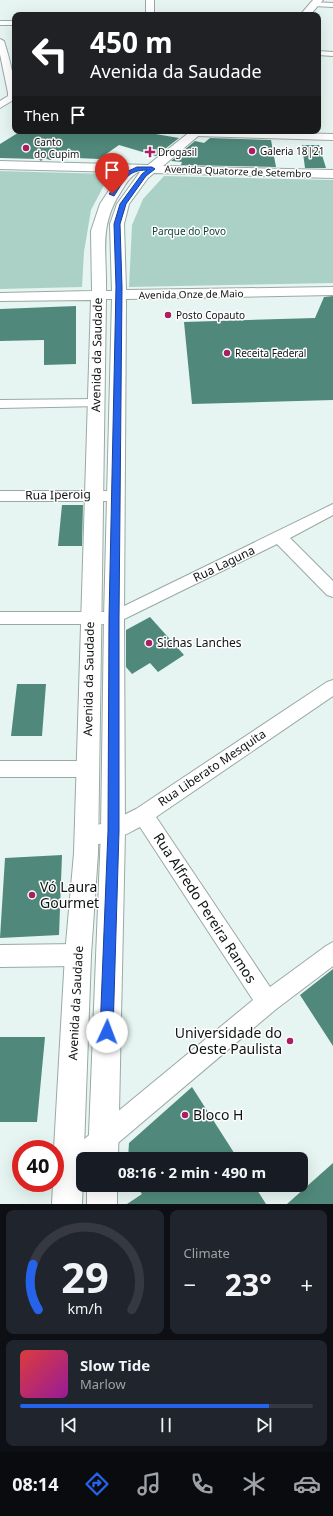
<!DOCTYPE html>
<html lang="en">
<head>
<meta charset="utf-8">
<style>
	:root { --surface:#171b24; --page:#20242c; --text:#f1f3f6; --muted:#9ea1a6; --line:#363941; --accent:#2563eb }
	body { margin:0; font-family:"Noto Sans",sans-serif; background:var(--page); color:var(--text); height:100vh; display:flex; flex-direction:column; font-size:15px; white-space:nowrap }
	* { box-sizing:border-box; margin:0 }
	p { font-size:13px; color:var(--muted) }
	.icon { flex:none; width:22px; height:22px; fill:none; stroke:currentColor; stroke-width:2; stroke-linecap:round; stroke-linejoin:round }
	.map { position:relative; height:1204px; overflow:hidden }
	.drawer { display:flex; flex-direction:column; gap:6px; padding:6px; background:#0d0f14; flex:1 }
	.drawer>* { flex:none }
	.guide { position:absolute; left:12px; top:12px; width:309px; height:122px; border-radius:8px; box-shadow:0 4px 16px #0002; background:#202124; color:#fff; overflow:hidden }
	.speed { position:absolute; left:12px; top:1140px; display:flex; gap:8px; font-size:20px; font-weight:700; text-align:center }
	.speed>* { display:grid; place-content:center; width:52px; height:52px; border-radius:50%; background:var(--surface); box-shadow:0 4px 16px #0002; line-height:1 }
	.speed .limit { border:6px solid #d22; background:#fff; color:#111 }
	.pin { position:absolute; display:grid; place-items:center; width:34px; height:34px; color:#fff; margin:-41px -17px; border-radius:50% 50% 50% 0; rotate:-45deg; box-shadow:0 0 4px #0007 }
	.pin .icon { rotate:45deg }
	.me { position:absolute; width:44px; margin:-22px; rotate:2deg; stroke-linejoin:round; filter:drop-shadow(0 0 3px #0008) }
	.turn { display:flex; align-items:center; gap:14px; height:84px; padding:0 12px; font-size:18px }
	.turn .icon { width:52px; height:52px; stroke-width:2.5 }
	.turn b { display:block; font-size:28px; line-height:34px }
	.then { display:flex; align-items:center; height:38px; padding:0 12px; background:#0003; gap:8px; font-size:15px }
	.big { font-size:30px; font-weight:700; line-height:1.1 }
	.drawer .card { flex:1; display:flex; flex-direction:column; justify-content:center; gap:6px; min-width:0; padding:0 14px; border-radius:8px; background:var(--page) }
	.drawer .dial { align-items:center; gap:0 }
	.dial svg { height:104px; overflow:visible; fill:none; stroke:var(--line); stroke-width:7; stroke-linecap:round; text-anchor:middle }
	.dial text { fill:var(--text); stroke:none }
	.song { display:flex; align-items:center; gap:12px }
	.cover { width:48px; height:48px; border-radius:6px; background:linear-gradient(135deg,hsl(0 70% 55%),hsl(300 70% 35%)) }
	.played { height:4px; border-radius:2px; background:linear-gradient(90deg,var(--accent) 85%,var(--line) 85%) }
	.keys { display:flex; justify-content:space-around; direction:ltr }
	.heat { display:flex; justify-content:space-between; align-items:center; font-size:22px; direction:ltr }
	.drawer .tiles { flex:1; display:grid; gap:6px; grid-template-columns:1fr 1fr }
	.card:last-child { grid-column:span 2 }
	.trip { position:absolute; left:76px; top:1152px; width:232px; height:40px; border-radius:8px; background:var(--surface); box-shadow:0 4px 16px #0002; font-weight:700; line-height:40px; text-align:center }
	.tab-bar { display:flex; height:64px; justify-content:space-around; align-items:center; background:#090b0e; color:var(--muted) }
	.tab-bar .icon { width:28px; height:28px }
	.tab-bar .on { color:var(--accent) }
	.tab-bar b { font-size:18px; color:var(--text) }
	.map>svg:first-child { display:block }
	.green { fill:#abd1c7 }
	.building { fill:#50897b }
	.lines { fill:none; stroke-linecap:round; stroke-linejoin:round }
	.minor-casing { stroke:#9aa9a5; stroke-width:2 }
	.tertiary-casing { stroke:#9aa9a5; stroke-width:2 }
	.minor { fill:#fff; fill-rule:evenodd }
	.tertiary { fill:#fff; fill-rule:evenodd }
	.route { fill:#2563eb; stroke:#184099 }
	.poi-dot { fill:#a91f62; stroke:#fefefe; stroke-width:1.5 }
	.labels { text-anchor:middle; stroke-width:3; stroke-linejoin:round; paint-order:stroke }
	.far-poi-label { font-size:10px; fill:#0f1413; stroke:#fefefe; text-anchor:start }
	.far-street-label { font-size:10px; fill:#0f1413; stroke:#fefefe }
	.far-park-label { font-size:10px; fill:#0d4138; stroke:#fefefe }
	.street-label { font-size:12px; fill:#0f1413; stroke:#fefefe }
	.poi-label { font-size:12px; fill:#0f1413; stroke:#fefefe; text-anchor:start }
	.near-poi-label { font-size:14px; fill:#0f1413; stroke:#fefefe; text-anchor:start }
	.near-street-label { font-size:14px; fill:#0f1413; stroke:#fefefe }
</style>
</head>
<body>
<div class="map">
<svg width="333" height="1204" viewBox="0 0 333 1204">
	<rect width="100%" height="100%" fill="#e6f5f1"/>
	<path class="green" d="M 0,171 L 110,174 L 91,210 L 84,252 L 82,287 L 0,289 Z
		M 164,176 L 333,180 L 333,283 L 129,287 L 132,225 L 143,199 Z"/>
	<path class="building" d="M 21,131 L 138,131 L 179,138 L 156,156 L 119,145 L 99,159 L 55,157 L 50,160 L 45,158 L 41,161 L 38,159 L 0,158 L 0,144 Z
		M 210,138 L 271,140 L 276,167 L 181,165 L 182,162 L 171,161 L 195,141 L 204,143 Z
		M 302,145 L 319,145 L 326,168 L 305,168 Z
		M 333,296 L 333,400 L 192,404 L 184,322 L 315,318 L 324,297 Z
		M 76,306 L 76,364 L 44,365 L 44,340 L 0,341 L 0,309 Z
		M 62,505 L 83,505 L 82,546 L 58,546 Z
		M 150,617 L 184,655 L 158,672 L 150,663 L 132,674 L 126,667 L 126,630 Z
		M 17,684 L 46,684 L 42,736 L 11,736 Z
		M 62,855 L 59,935 L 0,938 L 5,858 Z
		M 333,969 L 333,1046 L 300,995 Z
		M 0,1037 L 45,1037 L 37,1122 L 0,1122 Z
		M 192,1087 L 238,1159 L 128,1159 L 129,1143 Z
		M 333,1163 L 333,1204 L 287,1204 Z
		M 135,1185 L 254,1185 L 266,1204 L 127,1204 L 142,1194 Z"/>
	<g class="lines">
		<g class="minor-casing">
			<path id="minor" d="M 146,0 L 154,0 L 154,15 L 146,15 Z
				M 311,2 L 333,3 L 333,7 L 314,6 L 310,4 Z
				M 0,21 L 15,21 L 15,25 L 0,25 Z
				M 0,39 L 4,41 C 10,60 15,79 15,99 L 0,108 L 0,101 L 8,96 L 8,93 L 0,54 Z
				M 318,51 L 333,52 L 333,56 L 318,55 Z
				M 193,131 L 333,134 L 333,140 L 196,136 L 191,133 Z
				M 96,399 L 101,400 L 103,403 L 101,406 L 0,408 L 0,400 Z
				M 0,491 L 117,491 L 122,492 L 124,496 L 122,500 L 117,501 L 0,501 Z
				M 333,504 L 333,515 L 290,538 L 333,581 L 333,597 L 327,595 L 277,544 L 114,624 L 0,624 L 0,612 L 112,612 Z
				M 333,680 L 333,696 L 156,817 L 270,987 L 326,946 L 333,942 L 333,966 L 275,1010 L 99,1159 L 83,1159 L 83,1172 L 77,1178 L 68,1181 L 59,1178 L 56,1169 L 59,1160 L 253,1000 L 140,827 C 123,836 98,850 79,843 L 76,836 L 79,829 L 110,822 L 136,809 L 327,682 Z
				M 0,761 L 88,761 L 95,763 L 97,769 L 95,775 L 88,777 L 0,777 Z
				M 78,944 L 85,948 L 89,955 L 85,962 L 78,966 L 0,967 L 0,945 Z"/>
		</g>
		<g class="tertiary-casing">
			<path id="tertiary" d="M 313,0 L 323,0 L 310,15 L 300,15 Z
				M 191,131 L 204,131 L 163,166 L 333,170 L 333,178 L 154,173 L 148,178 L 129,204 L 124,224 L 126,290 L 333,287 L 333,295 L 126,299 L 124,618 L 125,831 L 118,1159 L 88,1159 L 101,831 L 104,618 L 112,299 L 106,299 L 98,853 L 91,955 L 82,1204 L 52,1204 L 53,1183 L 55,1183 L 54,1149 L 65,955 L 74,853 L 91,300 L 0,301 L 0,293 L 92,291 L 91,231 L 100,204 L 121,172 L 0,169 L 0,161 L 148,165 ZM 138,172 L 140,172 L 117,204 L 110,224 L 112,291 L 106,291 C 107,251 98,226 122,190 C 127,182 130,177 138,172 Z
				M 87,1185 L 117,1185 L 117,1204 L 87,1204 Z"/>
		</g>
		<use href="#minor" class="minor"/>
		<use href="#tertiary" class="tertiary"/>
	</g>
	<path class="route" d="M 137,167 L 152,167 L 155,169 L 146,176 L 126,204 L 120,224 L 122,287 L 119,618 L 119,831 L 113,1032 L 111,1036 L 107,1038 L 102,1036 L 100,1032 L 108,831 L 109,618 L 116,287 L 114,224 L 120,204 L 142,174 L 147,170 C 127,170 124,181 114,196 L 109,194 L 124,173 Z"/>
	<g class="poi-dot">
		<circle cx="26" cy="148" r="4"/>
		<circle cx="252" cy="151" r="4"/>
		<path d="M148 146h4v4h4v4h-4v4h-4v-4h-4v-4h4z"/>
		<circle cx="168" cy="315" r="4"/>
		<circle cx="227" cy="353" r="4"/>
		<circle cx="149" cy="643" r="4"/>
		<circle cx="32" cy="895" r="4"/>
		<circle cx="290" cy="1041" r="4"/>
		<circle cx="185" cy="1115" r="4"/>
	</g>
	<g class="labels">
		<g class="far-poi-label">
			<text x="34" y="146">Canto<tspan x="34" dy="12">do Cupim</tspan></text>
			<text x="260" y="155">Galeria 18|21</text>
			<text x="158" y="156">Drogasil</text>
			<text x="176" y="319">Posto Copauto</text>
			<text x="235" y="357">Receita Federal</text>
		</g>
		<g class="far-street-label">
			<text transform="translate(238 171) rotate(2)" y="4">Avenida Quatorze de Setembro</text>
			<text transform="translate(191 294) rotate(-1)" y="4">Avenida Onze de Maio</text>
		</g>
		<g class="far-park-label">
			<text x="189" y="235">Parque do Povo</text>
		</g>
		<g class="street-label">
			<text transform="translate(97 355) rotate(-89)" y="4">Avenida da Saudade</text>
			<text transform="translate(58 495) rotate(-1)" y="4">Rua Iperoig</text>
			<text transform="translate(224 564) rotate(-26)" y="4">Rua Laguna</text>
			<text transform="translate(89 679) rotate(-89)" y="4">Avenida da Saudade</text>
			<text transform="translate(212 768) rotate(-34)" y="4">Rua Liberato Mesquita</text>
			<text transform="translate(76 1003) rotate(-87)" y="4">Avenida da Saudade</text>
		</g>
		<g class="poi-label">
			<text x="157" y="647">Sichas Lanches</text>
		</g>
		<g class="near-poi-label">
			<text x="40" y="892">Vó Laura<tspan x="40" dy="16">Gourmet</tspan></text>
			<text x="282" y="1038" text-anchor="end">Universidade do<tspan x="282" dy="16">Oeste Paulista</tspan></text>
			<text x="193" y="1120">Bloco H</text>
		</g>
		<g class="near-street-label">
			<text transform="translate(205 908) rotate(57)" y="5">Rua Alfredo Pereira Ramos</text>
		</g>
	</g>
</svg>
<div class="speed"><div class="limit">40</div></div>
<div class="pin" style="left:112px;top:194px;background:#d93025"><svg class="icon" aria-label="arrive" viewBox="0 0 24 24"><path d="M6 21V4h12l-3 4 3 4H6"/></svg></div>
<svg class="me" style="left:107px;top:1032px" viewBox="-20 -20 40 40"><circle r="19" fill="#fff"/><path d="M0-13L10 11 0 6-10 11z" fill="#2563eb"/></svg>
<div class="trip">08:16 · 2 min · 490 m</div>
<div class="guide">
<div class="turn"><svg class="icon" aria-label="left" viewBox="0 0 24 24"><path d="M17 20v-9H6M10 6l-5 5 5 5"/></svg><div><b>450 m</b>Avenida da Saudade</div></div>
<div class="then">Then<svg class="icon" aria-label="arrive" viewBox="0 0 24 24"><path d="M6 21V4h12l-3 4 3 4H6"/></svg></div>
</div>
</div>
<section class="drawer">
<div class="tiles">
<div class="card dial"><svg viewBox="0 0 100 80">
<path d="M14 69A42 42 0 1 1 86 69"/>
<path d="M14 69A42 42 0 0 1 10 34" stroke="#2563eb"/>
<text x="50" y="56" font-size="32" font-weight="700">29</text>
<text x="50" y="72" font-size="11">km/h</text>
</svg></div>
<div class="card"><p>Climate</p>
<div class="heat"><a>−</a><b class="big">23°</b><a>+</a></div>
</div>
<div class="card">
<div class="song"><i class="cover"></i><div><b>Slow Tide</b><p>Marlow</p></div></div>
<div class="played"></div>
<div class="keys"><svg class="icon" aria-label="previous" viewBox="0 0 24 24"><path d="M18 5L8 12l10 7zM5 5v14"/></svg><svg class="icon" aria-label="pause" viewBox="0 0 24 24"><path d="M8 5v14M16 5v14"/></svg><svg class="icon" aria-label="next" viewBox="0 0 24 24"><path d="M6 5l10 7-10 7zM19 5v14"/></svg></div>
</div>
</div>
</section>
<nav class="tab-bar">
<b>08:14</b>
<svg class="icon on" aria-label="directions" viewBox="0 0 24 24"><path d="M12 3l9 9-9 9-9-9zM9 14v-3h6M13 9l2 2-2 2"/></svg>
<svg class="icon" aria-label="music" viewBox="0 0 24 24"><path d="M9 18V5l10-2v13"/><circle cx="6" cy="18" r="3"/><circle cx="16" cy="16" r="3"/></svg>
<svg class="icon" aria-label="phone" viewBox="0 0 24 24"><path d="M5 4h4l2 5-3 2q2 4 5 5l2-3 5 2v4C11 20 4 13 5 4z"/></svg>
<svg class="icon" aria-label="climate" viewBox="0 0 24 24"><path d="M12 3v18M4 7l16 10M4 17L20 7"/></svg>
<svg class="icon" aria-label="car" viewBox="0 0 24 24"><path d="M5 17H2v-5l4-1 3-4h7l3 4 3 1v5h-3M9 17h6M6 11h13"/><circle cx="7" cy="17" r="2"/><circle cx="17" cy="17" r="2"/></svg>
</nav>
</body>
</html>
